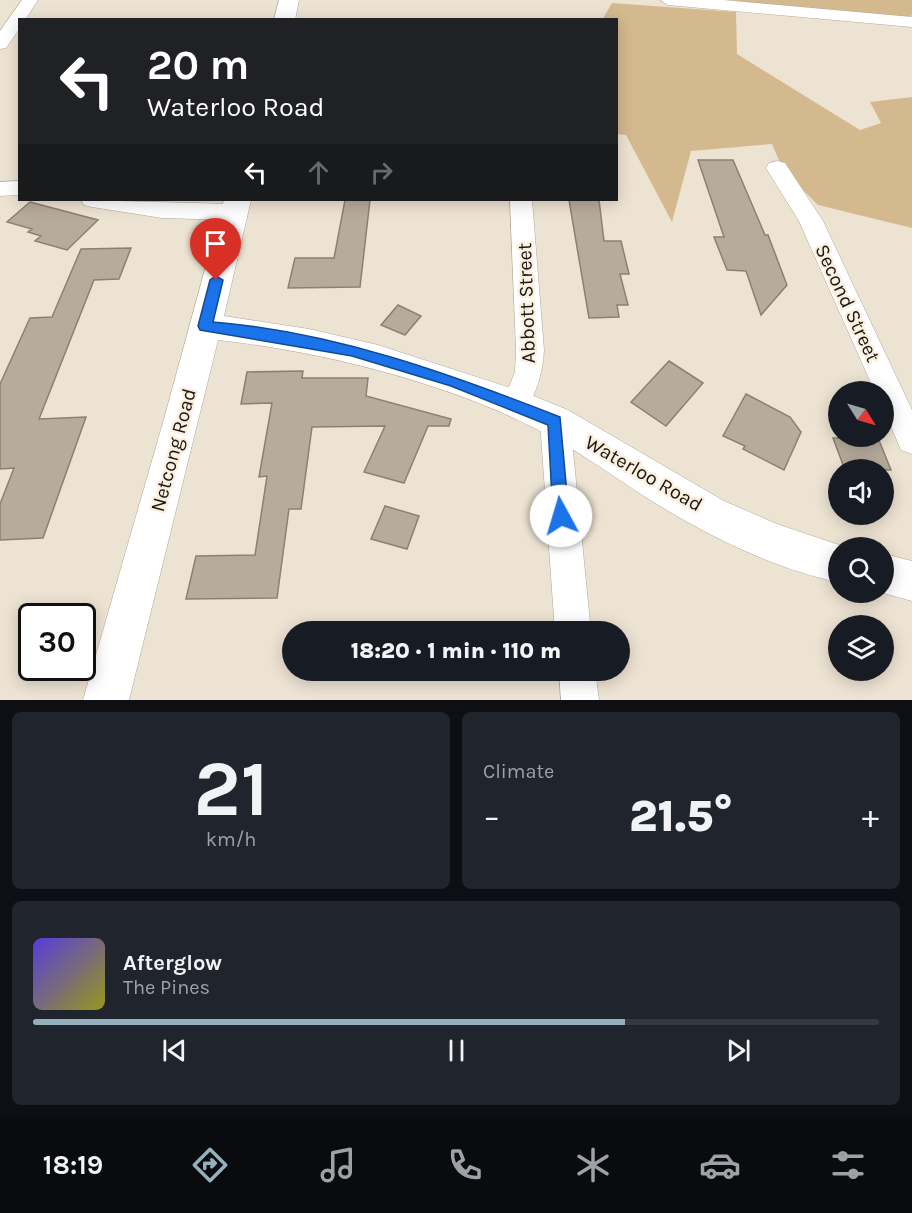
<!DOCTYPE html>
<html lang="en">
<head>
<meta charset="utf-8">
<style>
	:root { --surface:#171b24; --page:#20242c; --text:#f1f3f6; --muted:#9ea1a6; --line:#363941; --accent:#95b0bd }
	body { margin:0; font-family:Karla,sans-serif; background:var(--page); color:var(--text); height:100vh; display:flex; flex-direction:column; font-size:22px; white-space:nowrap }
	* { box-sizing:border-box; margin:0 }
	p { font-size:20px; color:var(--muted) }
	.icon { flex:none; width:33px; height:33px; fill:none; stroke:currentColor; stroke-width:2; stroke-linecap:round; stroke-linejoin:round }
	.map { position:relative; height:700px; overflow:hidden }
	.panel { display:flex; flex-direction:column; gap:12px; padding:12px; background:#0d0f14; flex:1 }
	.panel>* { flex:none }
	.top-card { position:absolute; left:18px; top:18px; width:600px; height:183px; border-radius:0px; box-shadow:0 3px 15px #0003; background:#202124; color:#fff; overflow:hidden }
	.needle { width:39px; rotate:127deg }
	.controls { position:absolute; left:828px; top:381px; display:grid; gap:12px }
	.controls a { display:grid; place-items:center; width:66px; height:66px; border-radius:50%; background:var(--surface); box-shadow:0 3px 15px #0003; font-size:30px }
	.speed { position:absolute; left:18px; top:603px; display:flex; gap:12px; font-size:30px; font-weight:700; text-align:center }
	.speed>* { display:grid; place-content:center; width:78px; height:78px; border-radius:50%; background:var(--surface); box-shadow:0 3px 15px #0003; line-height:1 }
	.speed .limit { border:3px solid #111; border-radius:9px; background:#fff; color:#111 }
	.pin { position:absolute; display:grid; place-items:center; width:51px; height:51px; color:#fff; margin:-62px -26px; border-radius:50% 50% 50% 0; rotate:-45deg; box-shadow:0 0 6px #0007 }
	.pin .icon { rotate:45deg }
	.me { position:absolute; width:66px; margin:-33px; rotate:354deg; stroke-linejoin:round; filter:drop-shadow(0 0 4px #0008) }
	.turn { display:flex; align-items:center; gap:21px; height:126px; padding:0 30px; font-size:27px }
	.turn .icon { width:78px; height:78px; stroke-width:2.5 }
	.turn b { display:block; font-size:42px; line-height:51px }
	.lanes { display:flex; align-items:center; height:57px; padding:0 30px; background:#0003; justify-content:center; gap:30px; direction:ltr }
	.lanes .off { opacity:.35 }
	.big { font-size:45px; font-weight:800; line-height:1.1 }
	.panel .widget { flex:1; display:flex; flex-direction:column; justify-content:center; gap:9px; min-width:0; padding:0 21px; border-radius:9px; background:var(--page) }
	.panel .dial { align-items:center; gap:0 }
	.dial b { font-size:78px; line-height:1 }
	.song { display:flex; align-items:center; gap:18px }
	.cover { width:72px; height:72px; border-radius:9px; background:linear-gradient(135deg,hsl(250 70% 55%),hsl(60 70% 35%)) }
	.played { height:6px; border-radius:3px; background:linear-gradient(90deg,var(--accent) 70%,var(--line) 70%) }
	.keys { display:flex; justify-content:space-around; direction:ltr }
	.heat { display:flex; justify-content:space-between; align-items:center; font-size:33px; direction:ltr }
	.panel .tiles { flex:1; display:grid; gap:12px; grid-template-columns:1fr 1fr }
	.widget:last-child { grid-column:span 2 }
	.trip { position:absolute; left:282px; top:621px; width:348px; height:60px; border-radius:30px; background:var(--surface); box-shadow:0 3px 15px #0003; font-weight:800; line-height:60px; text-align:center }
	.menu { display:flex; height:96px; justify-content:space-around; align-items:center; background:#090b0e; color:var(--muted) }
	.menu .icon { width:42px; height:42px }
	.menu .current { color:var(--accent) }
	.menu b { font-size:27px; color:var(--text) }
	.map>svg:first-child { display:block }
	.green { fill:#d5b98e }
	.building { fill:#b6ac9d; stroke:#8a8172; stroke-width:1.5 }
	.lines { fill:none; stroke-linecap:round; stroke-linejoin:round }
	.street-casing { stroke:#b1a898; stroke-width:1 }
	.secondary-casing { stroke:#b1a898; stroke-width:1 }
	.street { fill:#fff; fill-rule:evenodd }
	.secondary { fill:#fff; fill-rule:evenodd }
	.route { fill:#1a73e8; stroke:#114b97; stroke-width:1.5 }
	.labels { text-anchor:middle; stroke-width:5; stroke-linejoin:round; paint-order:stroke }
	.street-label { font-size:20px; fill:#1a1611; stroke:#fbf0e0 }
</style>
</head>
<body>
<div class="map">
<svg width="912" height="700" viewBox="0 0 912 700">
	<rect width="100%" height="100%" fill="#ede3d3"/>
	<path class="green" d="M 729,0 L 912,0 L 912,15 L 902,21 Z
		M 612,3 L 736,12 L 737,54 L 860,130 L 881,123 L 870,102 L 912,97 L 912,228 L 818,205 L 783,170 L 772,144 L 691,151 L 672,222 L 626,135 L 617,134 L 616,20 L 602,20 Z"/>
	<path class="building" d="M 698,160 L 733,160 L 765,235 L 768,235 L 787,285 L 761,315 L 746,271 L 727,270 L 714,237 L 724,237 Z
		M 345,200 L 370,200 L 360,287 L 288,288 L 295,258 L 334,258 Z
		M 569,200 L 599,200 L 604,241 L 621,241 L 629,274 L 620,274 L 628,305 L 617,305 L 619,317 L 589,318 Z
		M 30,202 L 98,220 L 67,250 L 35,241 L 41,236 L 28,232 L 32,229 L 7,222 Z
		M 131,248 L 119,279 L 94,280 L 39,419 L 86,417 L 43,538 L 0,540 L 0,504 L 14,468 L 0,469 L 0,384 L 30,318 L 52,317 L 81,249 Z
		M 398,305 L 421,316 L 405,335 L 381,325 Z
		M 669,361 L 703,383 L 666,426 L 631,402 Z
		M 303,371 L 302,378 L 368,378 L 366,396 L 451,419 L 449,426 L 428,426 L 404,483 L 364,472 L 385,426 L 312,427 L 301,509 L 289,509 L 277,598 L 186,599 L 196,556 L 255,555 L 267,476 L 259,477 L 272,403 L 241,404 L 247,372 Z
		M 746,394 L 790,417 L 801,432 L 784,470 L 743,449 L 745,446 L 723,436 Z
		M 833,438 L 878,438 L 891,470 L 845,470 Z
		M 385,506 L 419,516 L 407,549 L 371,539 Z"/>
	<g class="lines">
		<g class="street-casing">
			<path id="street" d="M 22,0 L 38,0 L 25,20 L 20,20 L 20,28 L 6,48 L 0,49 L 0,31 Z
				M 660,0 L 723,0 L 912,17 L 912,27 L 668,5 Z
				M 777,161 L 785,163 L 823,221 L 912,410 L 912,454 L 901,450 L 884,410 L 884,392 L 875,392 L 799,221 L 766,168 L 769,163 Z
				M 20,181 L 20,195 L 0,196 L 0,182 Z
				M 81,200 L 233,204 L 241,207 L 244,212 L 241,217 L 233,220 L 162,218 L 92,207 L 84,205 Z
				M 510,200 L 532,200 L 544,350 C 543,373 536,392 526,412 L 516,416 L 506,412 L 502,404 L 515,372 L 516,350 Z
				M 555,409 L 565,412 L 570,421 L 591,632 L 555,632 L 540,421 L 545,412 Z
				M 559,670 L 595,670 L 599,700 L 561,700 Z"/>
		</g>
		<g class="secondary-casing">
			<path id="secondary" d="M 279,0 L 299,0 L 295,20 L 274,20 Z
				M 224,200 L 251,200 L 224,316 L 309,329 L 378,345 L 529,394 L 568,410 L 724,501 L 777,524 L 848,548 L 838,548 L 838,582 C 771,568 702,533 644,496 C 610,474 577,450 540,431 C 449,383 320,351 218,340 L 129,700 L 83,700 L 164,419 Z
				M 884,554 L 912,561 L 912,601 L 880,592 L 884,592 Z"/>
		</g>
		<use href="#street" class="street"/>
		<use href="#secondary" class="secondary"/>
	</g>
	<path class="route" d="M 216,276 L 223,280 L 213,322 C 334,332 448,373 560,417 L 569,516 L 567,521 L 561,523 L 556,521 L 553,516 L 548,425 L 451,386 L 352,356 L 200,330 L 198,326 L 210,280 Z"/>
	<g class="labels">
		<g class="street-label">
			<text transform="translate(526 303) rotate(-92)" y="7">Abbott Street</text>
			<text transform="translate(848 303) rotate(65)" y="7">Second Street</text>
			<text transform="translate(173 450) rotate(-75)" y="7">Netcong Road</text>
			<text transform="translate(644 473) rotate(30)" y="7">Waterloo Road</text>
		</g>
	</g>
</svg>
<div class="controls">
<a><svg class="needle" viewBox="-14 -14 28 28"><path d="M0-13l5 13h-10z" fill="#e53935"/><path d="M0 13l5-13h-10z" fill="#9ea1a6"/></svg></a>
<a><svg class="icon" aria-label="sound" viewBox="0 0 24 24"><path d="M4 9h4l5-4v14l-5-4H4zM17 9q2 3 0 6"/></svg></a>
<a><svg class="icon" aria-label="search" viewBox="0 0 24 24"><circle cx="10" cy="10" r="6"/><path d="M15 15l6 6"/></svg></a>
<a><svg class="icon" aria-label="layers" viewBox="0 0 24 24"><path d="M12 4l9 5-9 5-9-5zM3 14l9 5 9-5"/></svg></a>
</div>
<div class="speed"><div class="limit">30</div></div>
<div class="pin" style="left:216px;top:280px;background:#d93025"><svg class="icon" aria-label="arrive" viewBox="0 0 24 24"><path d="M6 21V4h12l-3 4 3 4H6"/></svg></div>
<svg class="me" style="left:561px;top:516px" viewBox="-20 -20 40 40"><circle r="19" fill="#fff"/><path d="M0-13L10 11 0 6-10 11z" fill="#1a73e8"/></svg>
<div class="trip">18:20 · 1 min · 110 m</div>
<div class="top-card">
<div class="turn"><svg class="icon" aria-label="left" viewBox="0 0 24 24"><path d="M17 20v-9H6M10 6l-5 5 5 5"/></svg><div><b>20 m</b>Waterloo Road</div></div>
<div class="lanes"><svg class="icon" aria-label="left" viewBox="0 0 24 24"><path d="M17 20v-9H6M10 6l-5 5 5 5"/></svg><svg class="icon off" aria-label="ahead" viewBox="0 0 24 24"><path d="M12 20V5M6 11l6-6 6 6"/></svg><svg class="icon off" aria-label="right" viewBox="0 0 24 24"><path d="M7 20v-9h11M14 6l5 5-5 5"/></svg></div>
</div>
</div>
<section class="panel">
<div class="tiles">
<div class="widget dial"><b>21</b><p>km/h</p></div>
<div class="widget"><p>Climate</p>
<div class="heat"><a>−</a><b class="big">21.5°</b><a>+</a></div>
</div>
<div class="widget">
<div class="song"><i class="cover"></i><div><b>Afterglow</b><p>The Pines</p></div></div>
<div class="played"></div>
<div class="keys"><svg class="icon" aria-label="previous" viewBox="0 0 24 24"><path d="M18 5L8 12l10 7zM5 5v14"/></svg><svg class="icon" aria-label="pause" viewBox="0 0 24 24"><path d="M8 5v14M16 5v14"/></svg><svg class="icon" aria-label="next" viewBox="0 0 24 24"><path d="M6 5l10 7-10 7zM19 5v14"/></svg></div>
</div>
</div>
</section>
<nav class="menu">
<b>18:19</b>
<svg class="icon current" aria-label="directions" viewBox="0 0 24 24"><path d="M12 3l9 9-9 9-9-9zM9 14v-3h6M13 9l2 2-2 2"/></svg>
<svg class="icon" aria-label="music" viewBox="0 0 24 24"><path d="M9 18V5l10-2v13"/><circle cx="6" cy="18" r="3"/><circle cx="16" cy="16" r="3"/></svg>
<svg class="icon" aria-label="phone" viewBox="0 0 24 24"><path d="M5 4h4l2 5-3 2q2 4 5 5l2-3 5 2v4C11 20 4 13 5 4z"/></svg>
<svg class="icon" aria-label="climate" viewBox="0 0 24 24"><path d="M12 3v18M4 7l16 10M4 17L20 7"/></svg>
<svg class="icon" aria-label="car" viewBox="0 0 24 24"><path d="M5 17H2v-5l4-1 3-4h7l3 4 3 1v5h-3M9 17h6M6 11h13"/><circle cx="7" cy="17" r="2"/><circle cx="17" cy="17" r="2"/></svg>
<svg class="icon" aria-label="filters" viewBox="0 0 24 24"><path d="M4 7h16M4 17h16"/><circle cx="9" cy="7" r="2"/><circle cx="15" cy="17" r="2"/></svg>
</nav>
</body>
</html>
